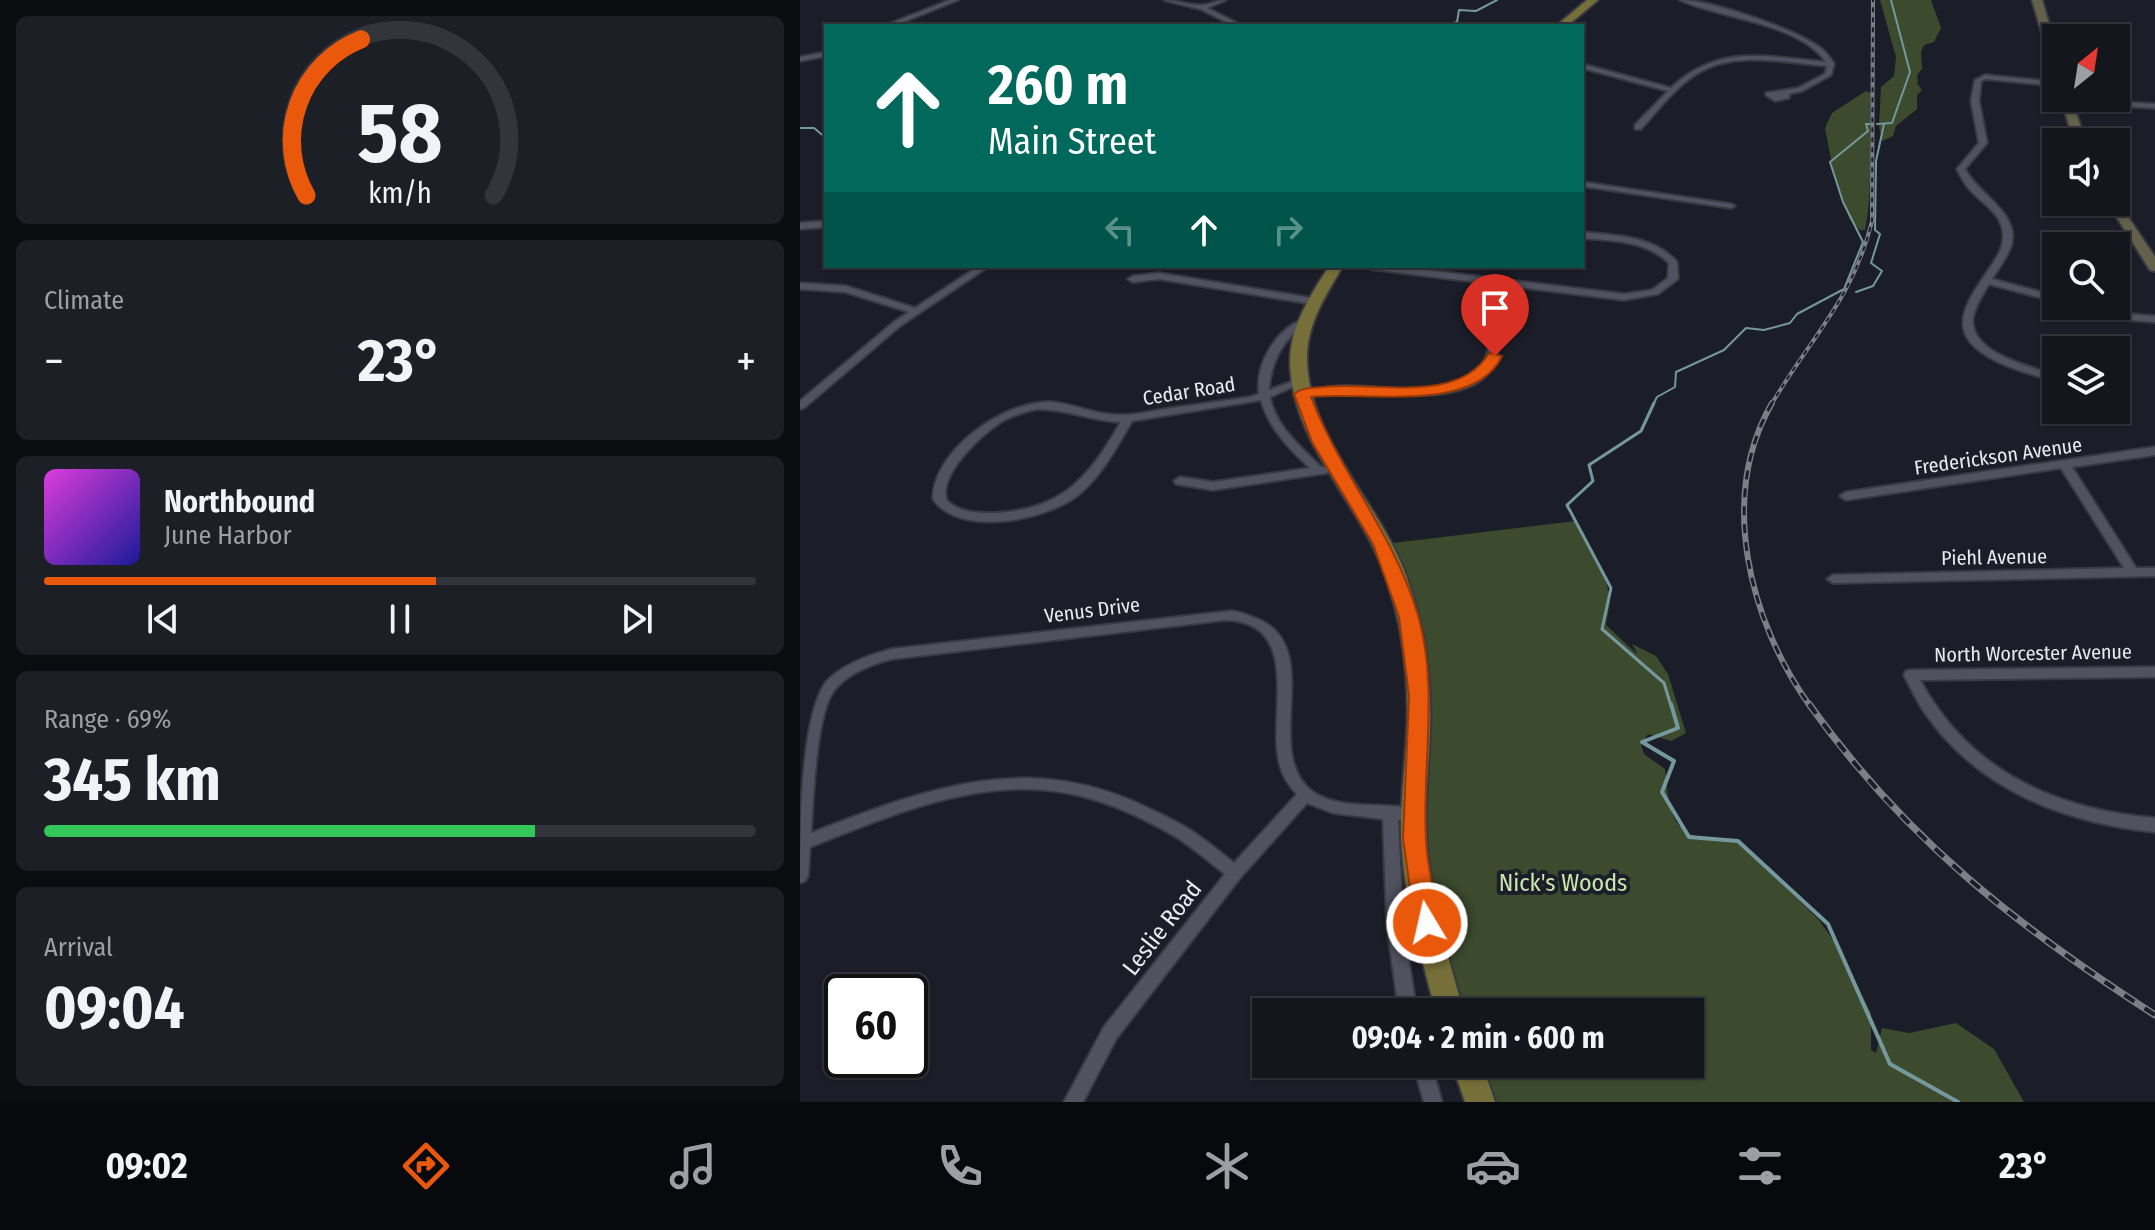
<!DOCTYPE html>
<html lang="en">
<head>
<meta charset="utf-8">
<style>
	:root { --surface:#14161e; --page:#1d1f27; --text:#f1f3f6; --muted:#9d9fa4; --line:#33353c; --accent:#ea580c }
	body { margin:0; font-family:"Fira Sans Condensed",sans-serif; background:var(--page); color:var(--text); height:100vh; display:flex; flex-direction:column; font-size:30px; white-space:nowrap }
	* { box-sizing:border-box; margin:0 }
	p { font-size:26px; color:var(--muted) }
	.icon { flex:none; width:44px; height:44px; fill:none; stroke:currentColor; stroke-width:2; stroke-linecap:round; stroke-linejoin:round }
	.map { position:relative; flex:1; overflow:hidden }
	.drawer { display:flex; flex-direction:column; gap:16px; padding:16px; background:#0b0c10; width:800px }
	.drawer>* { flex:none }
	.guide { position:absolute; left:24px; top:24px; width:760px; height:244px; border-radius:0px; box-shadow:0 2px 6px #0004,0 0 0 2px var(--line); background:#00695c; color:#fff; overflow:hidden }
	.needle { width:52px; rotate:30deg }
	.tools { position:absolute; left:1242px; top:24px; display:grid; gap:16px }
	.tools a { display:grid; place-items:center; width:88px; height:88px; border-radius:0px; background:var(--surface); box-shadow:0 2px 6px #0004,0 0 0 2px var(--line); font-size:40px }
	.speed { position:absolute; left:24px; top:974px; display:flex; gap:16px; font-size:40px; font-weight:700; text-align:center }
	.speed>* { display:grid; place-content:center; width:104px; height:104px; border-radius:50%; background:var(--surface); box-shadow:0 2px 6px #0004,0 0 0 2px var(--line); line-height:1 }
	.speed .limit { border:4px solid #111; border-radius:12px; background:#fff; color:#111 }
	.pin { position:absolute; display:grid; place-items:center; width:68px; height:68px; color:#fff; margin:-82px -34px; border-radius:50% 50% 50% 0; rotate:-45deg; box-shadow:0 0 8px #0007 }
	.pin .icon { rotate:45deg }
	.me { position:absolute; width:88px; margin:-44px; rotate:351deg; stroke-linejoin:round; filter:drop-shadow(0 0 6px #0008) }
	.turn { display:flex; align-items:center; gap:28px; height:168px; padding:0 32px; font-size:36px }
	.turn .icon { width:104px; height:104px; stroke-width:2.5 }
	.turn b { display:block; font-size:56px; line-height:68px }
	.lanes { display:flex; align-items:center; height:76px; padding:0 32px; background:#0003; justify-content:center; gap:40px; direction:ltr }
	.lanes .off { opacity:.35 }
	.big { font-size:60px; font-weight:700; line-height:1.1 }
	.drawer .card { flex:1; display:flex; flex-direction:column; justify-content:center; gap:12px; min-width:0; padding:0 28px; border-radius:12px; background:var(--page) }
	.drawer .dial { align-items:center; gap:0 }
	.dial svg { height:208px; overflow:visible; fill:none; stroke:var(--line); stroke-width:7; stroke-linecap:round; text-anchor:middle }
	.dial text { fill:var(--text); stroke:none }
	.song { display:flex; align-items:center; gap:24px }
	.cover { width:96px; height:96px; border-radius:12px; background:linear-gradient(135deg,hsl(300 70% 55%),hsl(240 70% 35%)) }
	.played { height:8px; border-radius:4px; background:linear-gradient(90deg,var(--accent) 55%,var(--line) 55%) }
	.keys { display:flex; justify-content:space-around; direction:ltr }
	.heat { display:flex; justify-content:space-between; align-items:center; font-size:44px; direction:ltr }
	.charge { height:12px; border-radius:6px; background:linear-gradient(90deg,#34c759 69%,var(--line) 0) }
	.trip { position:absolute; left:452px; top:998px; width:452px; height:80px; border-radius:0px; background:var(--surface); box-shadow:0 2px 6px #0004,0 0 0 2px var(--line); font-weight:700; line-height:80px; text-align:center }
	.tabs { display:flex; height:128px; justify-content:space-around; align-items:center; background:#08090c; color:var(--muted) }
	.tabs .icon { width:56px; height:56px }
	.tabs .current { color:var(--accent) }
	.tabs b { font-size:36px; color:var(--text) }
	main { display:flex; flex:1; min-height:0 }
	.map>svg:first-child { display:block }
	.green { fill:#3c4b2d }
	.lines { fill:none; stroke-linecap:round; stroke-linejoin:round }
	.stream-far2 { stroke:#75989f; stroke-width:2 }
	.stream-far1 { stroke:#75989f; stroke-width:3 }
	.stream { stroke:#75989f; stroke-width:4 }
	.street-casing { stroke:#383942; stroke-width:4 }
	.secondary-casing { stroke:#383942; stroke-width:4 }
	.primary-casing { stroke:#383942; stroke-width:4 }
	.street { fill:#50525f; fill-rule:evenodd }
	.secondary { fill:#63604c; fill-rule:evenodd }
	.primary { fill:#766f39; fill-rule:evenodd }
	.rail-far2-casing { stroke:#7d7f88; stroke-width:4 }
	.rail-far1-casing { stroke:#7d7f88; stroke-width:6 }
	.rail-casing { stroke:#7d7f88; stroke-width:7 }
	.rail-far2 { stroke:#1b1d28; stroke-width:2; stroke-dasharray:5; stroke-linecap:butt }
	.rail-far1 { stroke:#1b1d28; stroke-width:3; stroke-dasharray:9; stroke-linecap:butt }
	.rail { stroke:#1b1d28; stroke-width:4; stroke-dasharray:12; stroke-linecap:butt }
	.route { fill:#ea580c; stroke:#983908; stroke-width:2 }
	.labels { text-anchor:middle; stroke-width:8; stroke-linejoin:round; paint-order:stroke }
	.street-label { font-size:20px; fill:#e9ebf2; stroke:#1b1d28 }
	.near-park-label { font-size:24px; fill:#c8e6ab; stroke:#1b1d28 }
	.near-street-label { font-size:24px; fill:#e9ebf2; stroke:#1b1d28 }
</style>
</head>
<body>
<main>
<section class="drawer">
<div class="card dial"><svg viewBox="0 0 100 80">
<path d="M14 69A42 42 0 1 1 86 69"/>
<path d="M14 69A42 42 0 0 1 35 9" stroke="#ea580c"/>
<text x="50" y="56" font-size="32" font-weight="700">58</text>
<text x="50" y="72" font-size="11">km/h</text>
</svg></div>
<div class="card"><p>Climate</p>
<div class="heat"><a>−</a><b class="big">23°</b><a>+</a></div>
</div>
<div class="card">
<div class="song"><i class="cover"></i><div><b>Northbound</b><p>June Harbor</p></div></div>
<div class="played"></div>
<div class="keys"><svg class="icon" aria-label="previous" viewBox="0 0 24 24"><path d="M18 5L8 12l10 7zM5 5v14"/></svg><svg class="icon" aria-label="pause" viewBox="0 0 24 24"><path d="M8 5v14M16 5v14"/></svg><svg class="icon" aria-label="next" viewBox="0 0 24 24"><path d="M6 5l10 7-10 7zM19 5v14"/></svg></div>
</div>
<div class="card"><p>Range · 69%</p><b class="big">345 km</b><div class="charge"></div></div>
<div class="card"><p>Arrival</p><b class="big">09:04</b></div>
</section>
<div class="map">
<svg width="1355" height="1102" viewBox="0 0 1355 1102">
	<rect width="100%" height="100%" fill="#1b1d28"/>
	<path class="green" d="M 1080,0 L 1131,0 L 1141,28 L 1134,42 L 1124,45 L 1121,52 L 1122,69 L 1117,75 L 1118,83 L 1116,82 L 1122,90 L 1117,95 L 1117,109 L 1096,126 L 1093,136 L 1082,141 L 1079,126 L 1081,87 L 1094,76 L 1096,57 Z
		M 1066,91 L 1071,93 C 1068,138 1074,185 1065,230 L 1060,230 L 1050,220 L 1033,170 L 1025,128 L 1032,113 Z
		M 776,521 L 806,579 L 810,601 L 806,625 L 838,655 L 832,644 L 856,656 L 868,674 L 886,733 L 871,741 L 848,734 L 841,745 L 844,754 L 865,769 C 869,795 866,835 906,838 C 921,839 929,837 943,845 L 1019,920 L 1036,944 L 1071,1013 L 1071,1050 L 1076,1053 L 1082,1028 L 1109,1033 L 1156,1023 L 1194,1049 L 1224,1102 L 695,1102 L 681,1064 L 890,1064 L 890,1012 L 663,1012 C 646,953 632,893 627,832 C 619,723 642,648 593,543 Z"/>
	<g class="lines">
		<path class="stream-far2" d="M 641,26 L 657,22 L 659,10 L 676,11 L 697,0
			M 1077,124 L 1092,123 L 1110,72 L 1091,0
			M 0,128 L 14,128 L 26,138
			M 1056,292 L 1073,286 L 1082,271 L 1071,263 L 1080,234 L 1075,230 L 1076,161 L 1084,124
			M 853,405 L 857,397 L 875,387 L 876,372 L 924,350 L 946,328 L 964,330 L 990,323 L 997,314 L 1044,289 L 1063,242 L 1043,202 L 1030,162 L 1068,131 L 1066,124 L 1070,124"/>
		<path class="stream-far1" d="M 854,403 L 841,431 L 789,465 L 793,481 L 767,505 L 811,588 L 802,629 L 864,683 L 871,706"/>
		<path class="stream" d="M 871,704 L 878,728 L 842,742 L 874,761 L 862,792 L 889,837 L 938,841 L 1028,924 L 1090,1064 L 1158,1102"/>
		<g class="street-casing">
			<path id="street" d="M 150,0 L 158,0 L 93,26 L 84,26 Z
				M 364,0 C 376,0 387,5 399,5 C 408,6 416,0 426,0 L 407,8 L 443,26 L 435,26 L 400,9 Z
				M 880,0 C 911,0 998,30 1022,49 C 1027,53 1031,59 1034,64 L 1031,75 L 1002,91 L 989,94 L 989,98 L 975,101 L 966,95 L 966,93 L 998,88 L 1025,74 L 1027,66 C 986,63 936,50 898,73 C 876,86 859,109 841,129 L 835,129 L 835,125 L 868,91 L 782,68 L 782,64 L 871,88 C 919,43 967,57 1026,62 C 998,22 921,19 880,0 Z
				M 26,52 L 26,56 L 0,61 L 0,57 Z
				M 1185,75 L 1256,82 L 1256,86 L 1186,79 L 1181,81 L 1179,101 L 1187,143 L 1165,169 C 1178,195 1221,213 1211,246 C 1207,258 1198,269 1192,279 L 1256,296 L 1256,302 L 1189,284 C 1183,294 1175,306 1173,318 C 1169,353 1231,367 1256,375 L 1256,381 C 1229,374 1162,358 1163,322 C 1164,304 1178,286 1187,272 C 1195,260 1205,248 1203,233 C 1202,214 1182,203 1170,190 C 1164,183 1161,177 1157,169 L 1179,143 L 1171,101 L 1175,80 Z
				M 1263,99 L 1355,104 L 1355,108 L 1266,103 L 1263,103 Z
				M 782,182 L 931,204 L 935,206 L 931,208 L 782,186 Z
				M 26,221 L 26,227 L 0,229 L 0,223 Z
				M 782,232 C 816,236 853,235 877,262 L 878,279 L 858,294 L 824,300 L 570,269 L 566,266 L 592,266 L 824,294 L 852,290 L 868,278 L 869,263 C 845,240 813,241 782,238 Z
				M 179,266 L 189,266 L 100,326 L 4,408 L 0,409 L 0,401 L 94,322 L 109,312 L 45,292 L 0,289 L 0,283 L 46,286 L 115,308 Z
				M 359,273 L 512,298 L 517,301 L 512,304 L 359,279 L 333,282 L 328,279 L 333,276 Z
				M 1270,306 L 1284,306 L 1304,312 L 1355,316 L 1355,322 L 1303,318 Z
				M 504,319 L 507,320 L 507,324 C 483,338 472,360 469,388 L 469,390 L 499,379 L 504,382 L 470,397 C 475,426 501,447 521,467 L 527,467 L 529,470 L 527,473 L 413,490 L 376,484 L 374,481 L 380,477 L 413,482 L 510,468 C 489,449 469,428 461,400 L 332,421 C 317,447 301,477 277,496 C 245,520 160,538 133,499 C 133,450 205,400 251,402 C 275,404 298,416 323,415 C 337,415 351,411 365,409 C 394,405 422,401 450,397 L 459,394 C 455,364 476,329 504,319 ZM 237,409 C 266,409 292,421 321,422 C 288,478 264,509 195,513 C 178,513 161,513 147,501 C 137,475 181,435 201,422 C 213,415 224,412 237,409 Z
				M 695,339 L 700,342 C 696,357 694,370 681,380 C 649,404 583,392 546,392 C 531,392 516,395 502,397 L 497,394 L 502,391 C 516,389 531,386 546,386 C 581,386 645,399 674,375 C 685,366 687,355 690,342 Z
				M 1355,447 L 1355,455 L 1272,467 L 1336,568 L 1355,568 L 1355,576 L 1033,583 L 1027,579 L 1033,575 L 1324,568 L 1261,468 L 1046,500 L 1040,496 L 1046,492 Z
				M 431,611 C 442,612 450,616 460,620 C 525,650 460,753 513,792 C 535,807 566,804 591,806 C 599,806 607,808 615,809 L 620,811 L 622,816 L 620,821 L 615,823 L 598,820 L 603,926 L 617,1012 L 599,1012 L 587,926 L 583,819 L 533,813 L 507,803 L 440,878 L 316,1039 L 283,1102 L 264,1102 L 304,1027 L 425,874 C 407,860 390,845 371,834 C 343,818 313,804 281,796 C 189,772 94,814 10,847 L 8,876 L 5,881 L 0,883 C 0,835 0,718 26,682 C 43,664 69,655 92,649 ZM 425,620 C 501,621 470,710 478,756 C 480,771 486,783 497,794 L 434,863 C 420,852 406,840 390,830 C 378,822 365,816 352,810 C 231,749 129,787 11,833 C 13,801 16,717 33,692 C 46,674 72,664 92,659 Z
				M 1355,667 L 1355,677 L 1120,680 C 1170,772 1255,809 1355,818 L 1355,832 C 1265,823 1178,790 1125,713 C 1117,702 1111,688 1104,675 L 1106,671 L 1111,670 Z
				M 613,1064 L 631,1064 L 642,1102 L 624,1102 Z"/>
		</g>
		<g class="secondary-casing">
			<path id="secondary" d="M 1232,0 L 1242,0 L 1256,47 L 1256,66 L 1251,63 Z
				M 1261,98 L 1271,98 L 1286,142 L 1274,142 Z
				M 1316,199 L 1355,257 L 1355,271 L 1350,270 L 1307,202 L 1316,202 Z"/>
		</g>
		<g class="primary-casing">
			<path id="primary" d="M 787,0 L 798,0 L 767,26 L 756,26 Z
				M 529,266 L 543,266 C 526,295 506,325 507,361 C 510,443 579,501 606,575 C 624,625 632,677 630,730 C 629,767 624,803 627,840 C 630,898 648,956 664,1012 L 636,1012 C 621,956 604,898 601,839 C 600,803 605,767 607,730 C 609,677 603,625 585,575 C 560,502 490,442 490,360 C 491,324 511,295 529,266 Z
				M 652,1064 L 682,1064 L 695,1102 L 665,1102 Z"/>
		</g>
		<use href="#street" class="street"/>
		<use href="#secondary" class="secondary"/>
		<use href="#primary" class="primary"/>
		<g class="rail-far2-casing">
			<path id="rail-far2" d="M 971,405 C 1010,338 1053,300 1072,221 L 1073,0"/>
		</g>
		<g class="rail-far1-casing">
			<path id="rail-far1" d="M 972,403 C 918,497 949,621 1010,706"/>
		</g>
		<g class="rail-casing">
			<path id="rail" d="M 1009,704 C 1105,839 1217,926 1355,1015"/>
		</g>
		<use href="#rail-far2" class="rail-far2"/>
		<use href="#rail-far1" class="rail-far1"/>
		<use href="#rail" class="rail"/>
	</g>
	<path class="route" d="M 689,353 L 702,356 C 675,414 566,391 511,397 C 541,475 594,534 618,615 C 639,688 622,764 626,839 C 627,867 635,895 639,923 L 636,931 L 627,934 L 618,931 L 615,923 L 603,839 L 609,696 L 599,617 L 573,544 L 512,442 L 494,394 C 502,387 513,388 523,387 C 576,381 658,405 689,353 Z"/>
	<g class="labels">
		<g class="street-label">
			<text transform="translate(389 391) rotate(-9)" y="7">Cedar Road</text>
			<text transform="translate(1198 456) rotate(-8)" y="7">Frederickson Avenue</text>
			<text transform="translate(1194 557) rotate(-1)" y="7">Piehl Avenue</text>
			<text transform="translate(292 610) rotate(-7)" y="7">Venus Drive</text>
			<text transform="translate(1233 653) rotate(-1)" y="7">North Worcester Avenue</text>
		</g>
		<g class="near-park-label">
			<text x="763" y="891">Nick's Woods</text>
		</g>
		<g class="near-street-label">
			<text transform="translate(362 928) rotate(-52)" y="8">Leslie Road</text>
		</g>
	</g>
</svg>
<div class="tools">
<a><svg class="needle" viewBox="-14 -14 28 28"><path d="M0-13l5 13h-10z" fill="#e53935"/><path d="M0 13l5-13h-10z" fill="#9d9fa4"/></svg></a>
<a><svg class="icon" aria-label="sound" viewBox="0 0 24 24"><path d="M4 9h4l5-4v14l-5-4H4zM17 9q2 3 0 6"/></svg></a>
<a><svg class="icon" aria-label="search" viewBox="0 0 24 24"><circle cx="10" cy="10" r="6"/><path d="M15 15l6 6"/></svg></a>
<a><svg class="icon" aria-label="layers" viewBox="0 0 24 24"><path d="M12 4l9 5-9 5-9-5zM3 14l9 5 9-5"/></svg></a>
</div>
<div class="speed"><div class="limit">60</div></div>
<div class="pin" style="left:695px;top:356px;background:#d93025"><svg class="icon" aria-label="arrive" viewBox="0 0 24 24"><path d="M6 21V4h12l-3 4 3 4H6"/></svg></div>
<svg class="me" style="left:627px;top:923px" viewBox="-20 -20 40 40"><circle r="17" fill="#ea580c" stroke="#fff" stroke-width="3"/><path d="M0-11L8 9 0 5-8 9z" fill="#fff"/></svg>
<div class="trip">09:04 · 2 min · 600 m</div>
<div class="guide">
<div class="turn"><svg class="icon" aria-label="ahead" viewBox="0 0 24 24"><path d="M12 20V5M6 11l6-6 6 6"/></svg><div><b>260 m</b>Main Street</div></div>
<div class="lanes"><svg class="icon off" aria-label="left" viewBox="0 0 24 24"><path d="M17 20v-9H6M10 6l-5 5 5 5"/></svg><svg class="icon" aria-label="ahead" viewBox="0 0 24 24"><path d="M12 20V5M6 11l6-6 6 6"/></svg><svg class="icon off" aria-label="right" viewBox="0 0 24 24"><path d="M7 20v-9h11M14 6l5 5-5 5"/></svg></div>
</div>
</div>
</main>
<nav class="tabs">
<b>09:02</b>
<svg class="icon current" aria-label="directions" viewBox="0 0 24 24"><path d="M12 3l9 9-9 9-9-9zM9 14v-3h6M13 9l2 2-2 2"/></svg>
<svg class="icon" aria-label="music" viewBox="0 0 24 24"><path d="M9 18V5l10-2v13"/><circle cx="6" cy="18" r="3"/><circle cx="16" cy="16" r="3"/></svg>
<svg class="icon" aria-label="phone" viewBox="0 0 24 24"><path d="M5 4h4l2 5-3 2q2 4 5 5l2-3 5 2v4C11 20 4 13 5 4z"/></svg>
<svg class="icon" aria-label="climate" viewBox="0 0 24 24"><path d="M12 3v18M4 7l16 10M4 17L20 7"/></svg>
<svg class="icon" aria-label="car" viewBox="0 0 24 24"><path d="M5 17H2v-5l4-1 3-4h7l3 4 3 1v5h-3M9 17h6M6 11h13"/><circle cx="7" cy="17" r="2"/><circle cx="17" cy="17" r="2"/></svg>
<svg class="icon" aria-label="filters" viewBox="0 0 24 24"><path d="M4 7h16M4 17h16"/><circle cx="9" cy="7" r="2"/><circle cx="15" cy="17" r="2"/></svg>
<b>23°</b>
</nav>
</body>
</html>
